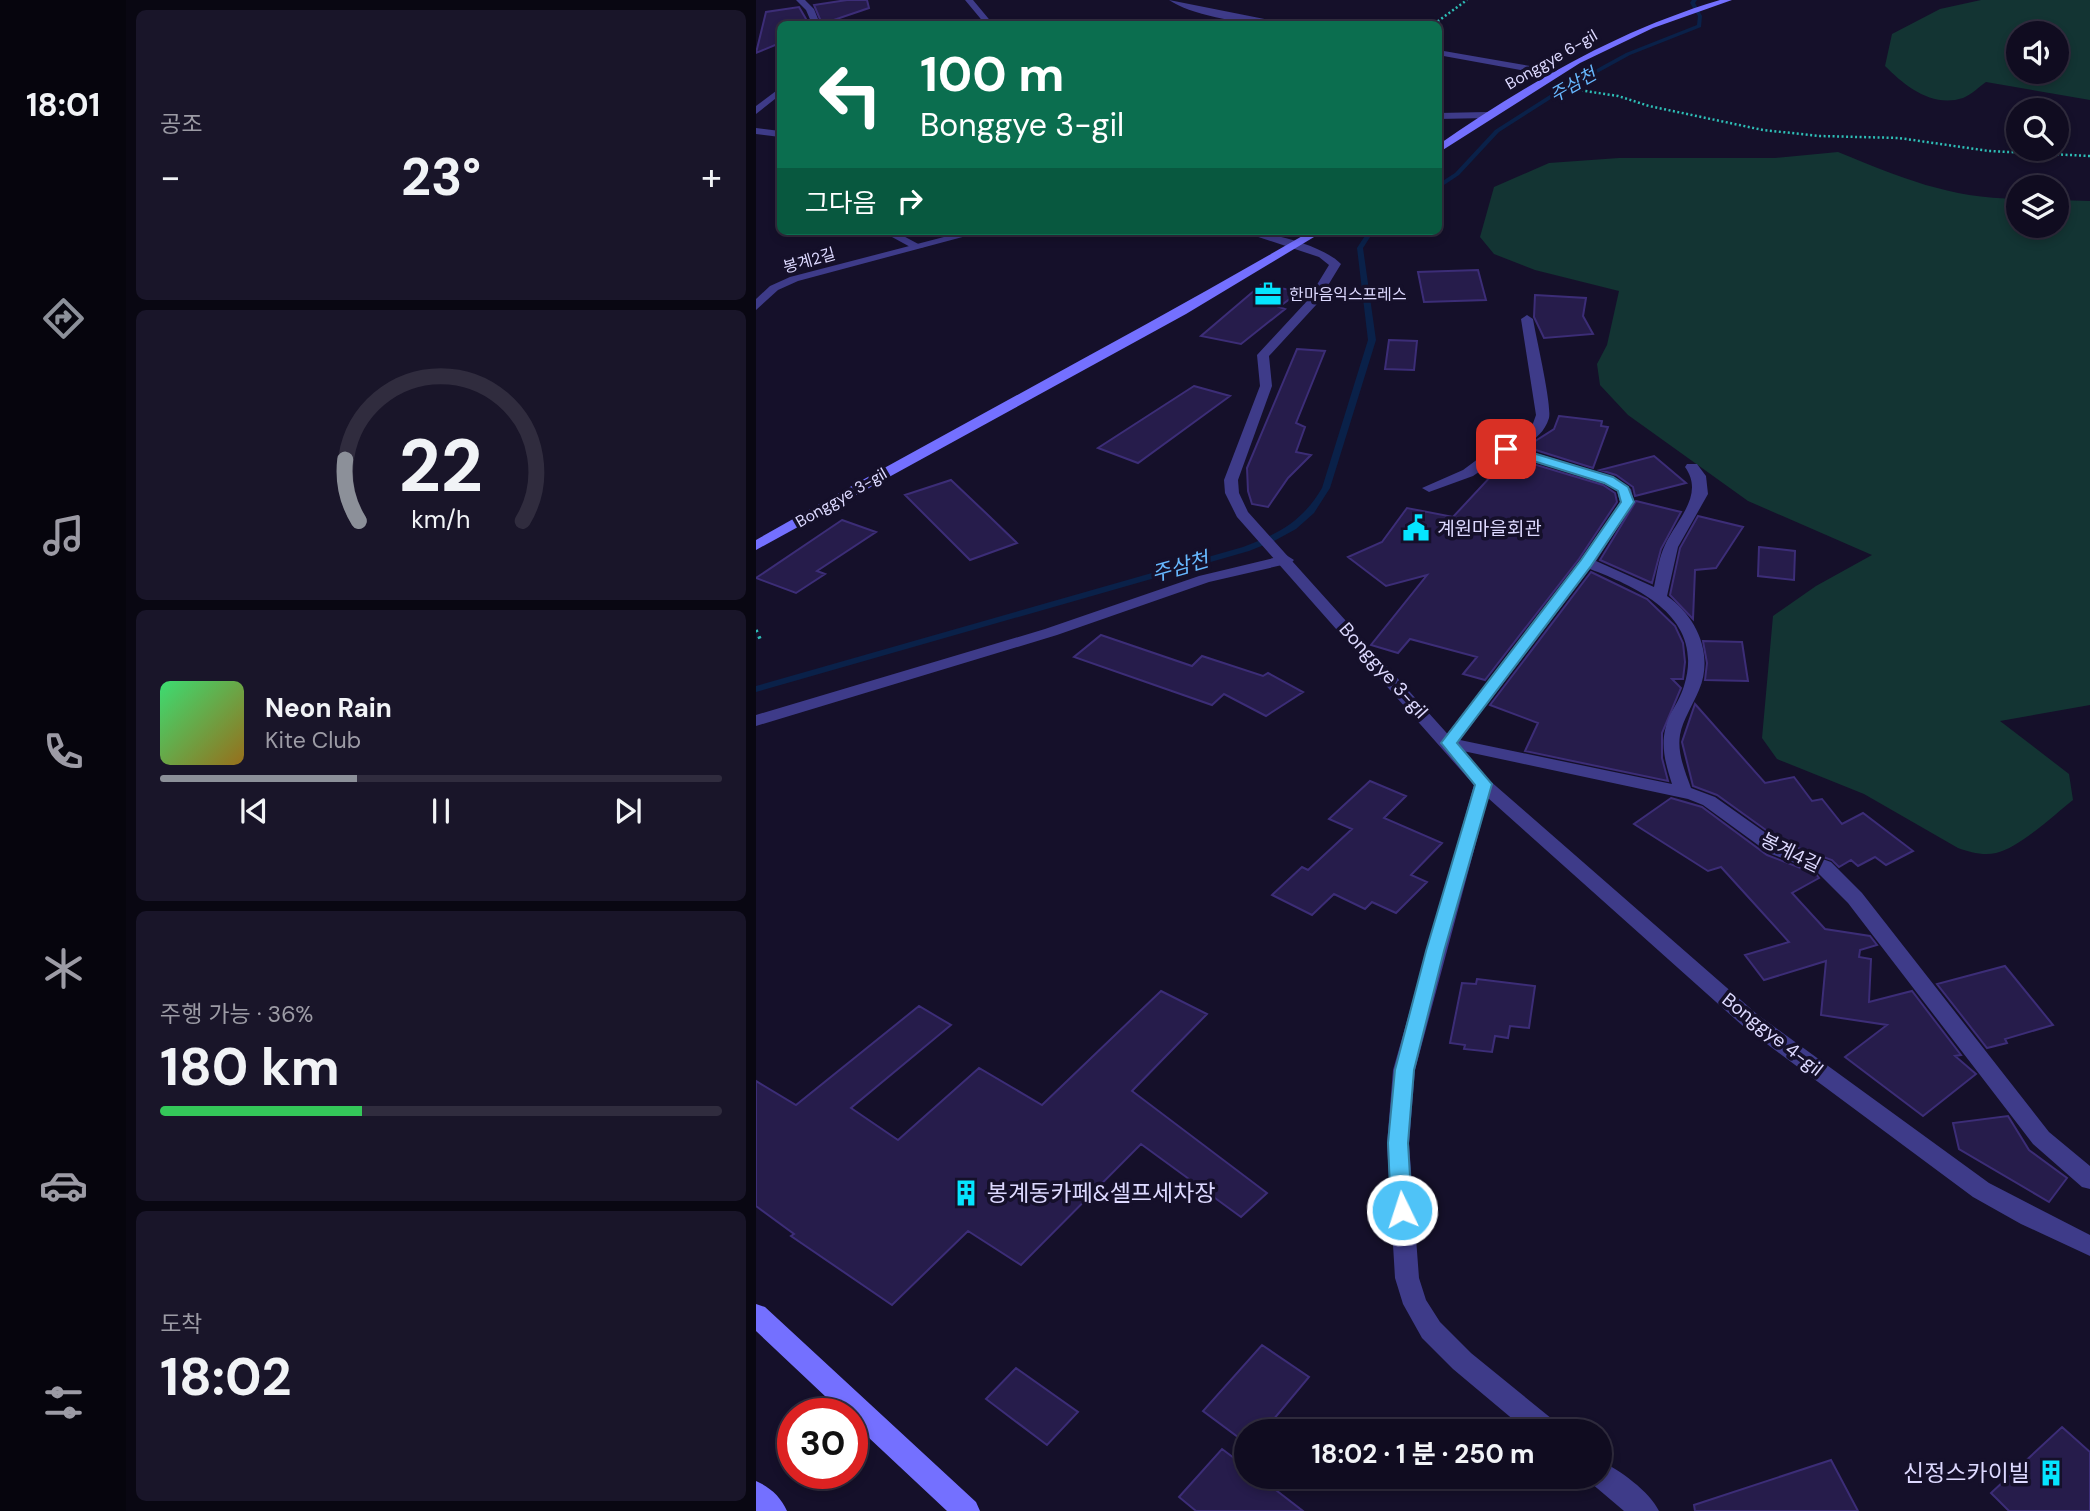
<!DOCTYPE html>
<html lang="ko">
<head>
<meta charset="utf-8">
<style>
	:root { --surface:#100c20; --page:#191529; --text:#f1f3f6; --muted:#9c9ba5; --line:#302c3e; --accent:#8c9099 }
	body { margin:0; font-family:"DM Sans","Noto Sans KR",sans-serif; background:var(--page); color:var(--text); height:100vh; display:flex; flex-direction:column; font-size:26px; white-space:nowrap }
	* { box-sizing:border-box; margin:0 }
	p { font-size:23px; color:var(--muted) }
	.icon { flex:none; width:38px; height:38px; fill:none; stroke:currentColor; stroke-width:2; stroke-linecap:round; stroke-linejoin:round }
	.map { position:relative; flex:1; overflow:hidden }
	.panel { display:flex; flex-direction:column; gap:10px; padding:10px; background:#090712; width:630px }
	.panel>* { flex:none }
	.banner { position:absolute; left:21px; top:21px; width:665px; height:214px; border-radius:10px; box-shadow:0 4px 10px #0003,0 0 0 2px var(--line); background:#0b6e4f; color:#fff; overflow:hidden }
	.buttons { position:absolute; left:1250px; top:21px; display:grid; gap:14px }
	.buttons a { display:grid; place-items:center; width:63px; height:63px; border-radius:50%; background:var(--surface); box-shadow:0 4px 10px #0003,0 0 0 2px var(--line); font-size:35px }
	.speed { position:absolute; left:21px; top:1398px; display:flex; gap:14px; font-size:35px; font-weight:700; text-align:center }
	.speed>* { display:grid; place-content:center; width:91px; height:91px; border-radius:50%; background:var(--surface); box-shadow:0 4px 10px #0003,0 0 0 2px var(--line); line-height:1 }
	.speed .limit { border:10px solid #d22; background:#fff; color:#111 }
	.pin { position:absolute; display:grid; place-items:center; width:60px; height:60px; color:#fff; margin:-30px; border-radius:14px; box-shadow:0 4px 10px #0006 }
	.me { position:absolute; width:77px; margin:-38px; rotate:356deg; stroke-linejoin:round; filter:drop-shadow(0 0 5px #0008) }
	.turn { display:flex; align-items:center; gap:24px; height:147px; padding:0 28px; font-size:32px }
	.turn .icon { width:91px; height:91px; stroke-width:2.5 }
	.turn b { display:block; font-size:49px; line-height:60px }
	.then { display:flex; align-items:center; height:66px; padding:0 28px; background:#0003; gap:14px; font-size:26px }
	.big { font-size:52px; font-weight:700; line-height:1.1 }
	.panel .card { flex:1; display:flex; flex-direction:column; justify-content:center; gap:10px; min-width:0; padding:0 24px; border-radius:10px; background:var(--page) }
	.panel .dial { align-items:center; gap:0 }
	.dial svg { height:182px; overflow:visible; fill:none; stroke:var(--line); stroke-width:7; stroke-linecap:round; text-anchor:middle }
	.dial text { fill:var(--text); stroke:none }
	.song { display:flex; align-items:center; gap:21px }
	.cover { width:84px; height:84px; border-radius:10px; background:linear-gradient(135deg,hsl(140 70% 55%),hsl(40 70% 35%)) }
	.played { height:7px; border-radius:4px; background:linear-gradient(90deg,var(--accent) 35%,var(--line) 35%) }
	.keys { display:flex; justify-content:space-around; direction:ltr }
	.heat { display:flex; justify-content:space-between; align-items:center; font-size:38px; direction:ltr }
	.charge { height:10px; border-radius:5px; background:linear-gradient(90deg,#34c759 36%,var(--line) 0) }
	.trip { position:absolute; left:478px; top:1419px; width:378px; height:70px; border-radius:35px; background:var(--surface); box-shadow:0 4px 10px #0003,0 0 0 2px var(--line); font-weight:700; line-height:70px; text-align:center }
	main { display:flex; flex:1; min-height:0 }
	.menu { display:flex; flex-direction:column; width:126px; justify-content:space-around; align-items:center; background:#06050d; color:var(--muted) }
	.menu .icon { width:49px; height:49px }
	.menu .current { color:var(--accent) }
	.menu b { font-size:32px; color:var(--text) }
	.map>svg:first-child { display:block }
	.green { fill:#133433; fill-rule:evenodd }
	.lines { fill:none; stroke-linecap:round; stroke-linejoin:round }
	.stream { fill:#0a2149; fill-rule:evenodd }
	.building { fill:#261c4b; stroke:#3c2d77; stroke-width:2 }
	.path-far1 { stroke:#2ebeb6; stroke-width:2.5; stroke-dasharray:2 2.5; stroke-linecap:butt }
	.path { stroke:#2ebeb6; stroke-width:3.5; stroke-dasharray:2.5 4.5; stroke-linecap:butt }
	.lane { fill:#3e3b89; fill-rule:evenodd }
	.street { fill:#3e3b89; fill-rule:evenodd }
	.secondary { fill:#7470ff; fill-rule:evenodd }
	.route { fill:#4fc3f7; stroke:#337fa1; stroke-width:2 }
	.labels { text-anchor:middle; stroke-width:7; stroke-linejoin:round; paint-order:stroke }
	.far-street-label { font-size:16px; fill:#ddd9ff; stroke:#15102a }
	.far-poi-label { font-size:16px; fill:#ddd9ff; stroke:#15102a; text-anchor:start }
	.far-water-label { font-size:18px; font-style:italic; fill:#67b8ff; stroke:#15102a }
	.poi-label { font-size:19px; fill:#ddd9ff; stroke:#15102a; text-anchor:start }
	.street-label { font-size:19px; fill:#ddd9ff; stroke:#15102a }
	.water-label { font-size:21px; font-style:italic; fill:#67b8ff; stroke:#15102a }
	.near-poi-label { font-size:23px; fill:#ddd9ff; stroke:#15102a; text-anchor:start }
</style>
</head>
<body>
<main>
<nav class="menu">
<b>18:01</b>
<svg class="icon current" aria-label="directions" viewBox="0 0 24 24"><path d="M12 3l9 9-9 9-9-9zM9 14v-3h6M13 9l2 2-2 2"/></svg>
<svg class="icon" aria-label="music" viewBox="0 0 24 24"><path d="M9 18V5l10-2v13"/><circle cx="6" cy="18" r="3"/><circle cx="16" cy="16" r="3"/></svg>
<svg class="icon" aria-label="phone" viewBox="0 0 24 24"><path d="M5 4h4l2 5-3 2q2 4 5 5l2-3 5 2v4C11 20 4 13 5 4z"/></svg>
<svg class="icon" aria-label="climate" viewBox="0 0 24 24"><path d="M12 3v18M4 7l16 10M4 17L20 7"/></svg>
<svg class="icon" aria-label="car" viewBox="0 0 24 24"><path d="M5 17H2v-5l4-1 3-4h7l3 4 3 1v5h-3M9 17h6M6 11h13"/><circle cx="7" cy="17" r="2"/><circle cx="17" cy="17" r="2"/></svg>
<svg class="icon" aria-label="filters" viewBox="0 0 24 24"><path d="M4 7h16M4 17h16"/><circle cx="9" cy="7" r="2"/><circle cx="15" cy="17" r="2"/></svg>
</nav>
<section class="panel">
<div class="card"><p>공조</p>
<div class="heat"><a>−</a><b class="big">23°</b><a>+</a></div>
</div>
<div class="card dial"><svg viewBox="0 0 100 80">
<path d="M14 69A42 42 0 1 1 86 69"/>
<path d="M14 69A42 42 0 0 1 8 42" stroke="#8c9099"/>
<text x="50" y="56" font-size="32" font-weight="700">22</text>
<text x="50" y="72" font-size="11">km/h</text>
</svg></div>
<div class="card">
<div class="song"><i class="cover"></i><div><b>Neon Rain</b><p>Kite Club</p></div></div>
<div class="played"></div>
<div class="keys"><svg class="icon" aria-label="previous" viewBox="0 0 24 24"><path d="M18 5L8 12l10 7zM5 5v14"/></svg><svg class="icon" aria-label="pause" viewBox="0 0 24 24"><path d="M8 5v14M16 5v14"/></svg><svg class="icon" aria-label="next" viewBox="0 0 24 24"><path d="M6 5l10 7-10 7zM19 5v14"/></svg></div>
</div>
<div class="card"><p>주행 가능 · 36%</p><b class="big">180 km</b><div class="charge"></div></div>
<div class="card"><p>도착</p><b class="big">18:02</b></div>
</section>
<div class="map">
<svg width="1334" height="1511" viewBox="0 0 1334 1511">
	<rect width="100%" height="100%" fill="#15102a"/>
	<path class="green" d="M 1225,0 L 1334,0 L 1334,100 L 1230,82 C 1224,86 1215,95 1207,98 C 1176,108 1149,86 1129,66 L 1136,34 L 1184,9 ZM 1262,33 L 1300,33 L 1300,72 L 1262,72 Z
		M 1082,152 C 1146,178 1192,198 1262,199 L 1262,226 L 1300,226 L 1300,200 L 1334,201 L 1334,705 L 1244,721 L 1313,774 L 1317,800 C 1298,815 1263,848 1240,853 C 1227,856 1214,852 1202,848 L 1108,794 L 1021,759 L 1006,738 L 1017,616 L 1060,586 L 1116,555 L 992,501 L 872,415 L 844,385 L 841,364 L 851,345 L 863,291 L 779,270 L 738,254 L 724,237 L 738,187 L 793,163 L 863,158 L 1019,158 Z"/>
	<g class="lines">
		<path class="stream" d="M 936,0 L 941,0 L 939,3 L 946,16 L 945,27 L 874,55 L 801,95 L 743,132 L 703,175 L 682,189 L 682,184 L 699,173 L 739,130 L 797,93 L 870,53 L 941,25 L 942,16 L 934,3 Z
			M 612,231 L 618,231 L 607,248 L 620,340 L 574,488 L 558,513 L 540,529 L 518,541 L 493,551 L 0,692 L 0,686 L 487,547 C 522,534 546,522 566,488 L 612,340 L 601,248 Z"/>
	</g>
	<path class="building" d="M 91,0 L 111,0 L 113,8 L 66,24 L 58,5 Z
		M 43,7 L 53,24 L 24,24 L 24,43 L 0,53 L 10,12 Z
		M 722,270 L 730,300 L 668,302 L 662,272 Z
		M 506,284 L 543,292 L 523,307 L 529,309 L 485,344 L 445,336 Z
		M 779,295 L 830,298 L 827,316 L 837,334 L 788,338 L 778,317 Z
		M 633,340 L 661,341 L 658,370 L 629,369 Z
		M 541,349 L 569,351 L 540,423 L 549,427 L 540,452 L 555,455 L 532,478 L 512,507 L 496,504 L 492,491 L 491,468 Z
		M 438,386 L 474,396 L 382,463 L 342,448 Z
		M 803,416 L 846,421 L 845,426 L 852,427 L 837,468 L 770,447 L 798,429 Z
		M 898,456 L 930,483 L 879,496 L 877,487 L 860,475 L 844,470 Z
		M 764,460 L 847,485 L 859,493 L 861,502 L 823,559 L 729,680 L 707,674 L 721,657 L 654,639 L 642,653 L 615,645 L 671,575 L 630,586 L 592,557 L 626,542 L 651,508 L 697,517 L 736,475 Z
		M 195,480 L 233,516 L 261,543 L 214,560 L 149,495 Z
		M 880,501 L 925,512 L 905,549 L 896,583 L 844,560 Z
		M 942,516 L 987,527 L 960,568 L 939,570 L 937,619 L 914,595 L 924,548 Z
		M 86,520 L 120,532 L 61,571 L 69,574 L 40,593 L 0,578 Z
		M 1003,547 L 1039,551 L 1038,580 L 1002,576 Z
		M 835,572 L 891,599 L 919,626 L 927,643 L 929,662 L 927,679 L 916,679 L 925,688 L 906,733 L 906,758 L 912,781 L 769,751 L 782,723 L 734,705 Z
		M 345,635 L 436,666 L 446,656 L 507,676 L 512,673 L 547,692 L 510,716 L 468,694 L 456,705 L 318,657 Z
		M 947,641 L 986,642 L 992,681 L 949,680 L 951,663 Z
		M 939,704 L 1009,783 L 1038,777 L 1056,801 L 1066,799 L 1086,824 L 1107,813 L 1157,851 L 1130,865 L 1119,857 L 1102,866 L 1095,860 L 1083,867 L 1076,860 L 1028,843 L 961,795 L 937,786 L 926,742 Z
		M 614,781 L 650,796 L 628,818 L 686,843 L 655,875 L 671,882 L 640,913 L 616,902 L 609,909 L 578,894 L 556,915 L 516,895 L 546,867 L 552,870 L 596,829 L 573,819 Z
		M 915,798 L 946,807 L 1011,855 L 1060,874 L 1063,878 L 1036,893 L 1069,929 L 1114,936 L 1121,945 L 1104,950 L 1103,957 L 1115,959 L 1113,1002 L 1156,991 L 1205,1055 L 1199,1056 L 1220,1074 L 1167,1116 L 1089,1057 L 1131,1025 L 1065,1015 L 1070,961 L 1008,980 L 989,955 L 1033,942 L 965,867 L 952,871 L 878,824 Z
		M 1249,966 L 1297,1025 L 1249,1039 L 1251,1043 L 1231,1048 L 1181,984 Z
		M 721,979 L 779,986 L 773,1028 L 754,1026 L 752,1038 L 739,1036 L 736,1052 L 708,1049 L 709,1045 L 694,1043 L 706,983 L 720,984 Z
		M 405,991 L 451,1014 L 376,1091 L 511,1193 L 485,1217 L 385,1144 L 265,1265 L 212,1231 L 136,1305 L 35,1236 L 38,1234 L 0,1206 L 0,1081 L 40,1105 L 163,1006 L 195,1025 L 95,1108 L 142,1140 L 223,1068 L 286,1105 Z
		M 1252,1116 L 1273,1150 L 1311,1178 L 1293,1202 L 1203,1149 L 1197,1123 Z
		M 506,1345 L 553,1377 L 507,1432 L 490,1432 L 490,1443 L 447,1411 Z
		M 260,1368 L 322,1412 L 291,1445 L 230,1399 Z
		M 1306,1427 L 1334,1452 L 1334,1511 L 1253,1511 L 1235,1493 Z
		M 466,1449 L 490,1467 L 490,1477 L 503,1477 L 547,1511 L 440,1511 L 423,1497 Z
		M 1075,1460 L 1102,1511 L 939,1511 L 938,1505 Z"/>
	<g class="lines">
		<path class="path-far1" d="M 678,24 L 711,0
			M 816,89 L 862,96 L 893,106 L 1007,130 L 1064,136 L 1143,138 L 1233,151 L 1334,156"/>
		<path class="path" d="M 0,630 L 5,641"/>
		<path class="lane" d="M 40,0 L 49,0 L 58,9 L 64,24 L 56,24 L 50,10 Z
			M 209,0 L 217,0 L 237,24 L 229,24 Z
			M 24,88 L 24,95 L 0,114 L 0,106 Z
			M 682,113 L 731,112 L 736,115 L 731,118 L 682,119 Z
			M 0,128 L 24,131 L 24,137 L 0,134 Z
			M 125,231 L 138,231 L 168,247 L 158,249 Z
			M 771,315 L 777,319 C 780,337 796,405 793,418 C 788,434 777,441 763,448 L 858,477 L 875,489 L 878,502 L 840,561 L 898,587 C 901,573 903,557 909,545 C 921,519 949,495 929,467 L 931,464 L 941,464 L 950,476 L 952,494 L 922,547 L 911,596 C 941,617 958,655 943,690 C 937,705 927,719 924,735 C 921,753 929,771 935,788 L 959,797 L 1027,845 L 1075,862 L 1106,893 L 1293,1132 L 1334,1166 L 1334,1189 L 1326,1187 L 1277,1144 L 1092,903 L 1061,872 L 1013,853 L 947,805 L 932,799 L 693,748 L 684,743 L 825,561 L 864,502 L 861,491 L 848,483 L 751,453 L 717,476 L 673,492 L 666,488 L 707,470 L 734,450 L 768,435 L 775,429 L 780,415 L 765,319 ZM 834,569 C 886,589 949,619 928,686 C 925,696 919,706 914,715 C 903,740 908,759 916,784 L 704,740 Z
			M 530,555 L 538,560 L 535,563 L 453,582 L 301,635 L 0,726 L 0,715 L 289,629 L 443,576 Z"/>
		<path class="street" d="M 413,0 L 533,24 C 504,27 437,17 413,0 Z
			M 682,50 L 797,70 L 801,73 L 797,76 L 682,55 Z
			M 211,231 L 229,231 L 42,281 L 22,290 L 0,310 L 0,299 L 14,286 L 34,277 Z
			M 484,231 C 510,231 567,245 585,264 L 560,305 L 513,356 L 516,386 L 482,480 L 483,493 L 492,512 L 733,780 L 1002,1015 L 1233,1183 L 1334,1235 L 1334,1256 L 1265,1224 L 1217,1197 L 988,1027 L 732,798 L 659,1070 L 653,1144 L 663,1278 L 670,1300 L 684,1322 L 715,1353 L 801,1423 L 805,1432 L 772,1432 L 697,1369 L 666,1338 L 647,1304 L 639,1278 L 631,1144 L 637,1070 L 718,785 L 481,517 L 469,493 L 468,480 L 504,386 L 501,355 L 551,301 L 573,265 L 563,257 Z
			M 844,1461 C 863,1469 894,1492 903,1511 L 868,1511 L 835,1483 L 832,1477 L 844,1477 Z"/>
		<path class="secondary" d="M 964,0 L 976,0 L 897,28 L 824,63 L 682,153 L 682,145 C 771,84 860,31 964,0 Z
			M 555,231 L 568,231 L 430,314 L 0,550 L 0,540 C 184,435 372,337 555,231 Z
			M 0,1304 L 9,1307 L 220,1502 L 224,1511 L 191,1511 L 96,1422 L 96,1414 L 88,1414 L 0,1331 Z
			M 0,1481 C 14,1487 25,1497 31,1511 L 0,1511 Z"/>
	</g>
	<path class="route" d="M 750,445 L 857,477 L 872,487 L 878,502 L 835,566 L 701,743 L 736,784 L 688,951 L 658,1070 L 652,1143 L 656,1210 L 653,1216 L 646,1219 L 638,1216 L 635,1210 L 632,1143 L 639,1070 L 670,951 L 719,785 L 685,743 L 825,560 L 865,502 L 862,491 L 848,483 L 745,451 L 745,446 Z"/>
	<defs>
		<g id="office-bare" transform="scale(2.1)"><path d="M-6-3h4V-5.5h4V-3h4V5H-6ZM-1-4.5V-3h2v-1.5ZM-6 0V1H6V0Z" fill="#05e5ff" stroke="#15102a" stroke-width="2.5" paint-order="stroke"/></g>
		<g id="civic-bare" transform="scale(2.1)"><path d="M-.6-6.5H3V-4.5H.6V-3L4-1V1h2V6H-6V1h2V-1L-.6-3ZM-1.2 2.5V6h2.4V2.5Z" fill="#05e5ff" stroke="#15102a" stroke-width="2.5" paint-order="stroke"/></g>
		<g id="building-bare" transform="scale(2.1)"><path d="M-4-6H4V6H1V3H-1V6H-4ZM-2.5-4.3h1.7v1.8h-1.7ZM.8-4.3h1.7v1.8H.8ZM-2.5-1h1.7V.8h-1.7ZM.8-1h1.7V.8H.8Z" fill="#05e5ff" stroke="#15102a" stroke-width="2.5" paint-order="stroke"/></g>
	</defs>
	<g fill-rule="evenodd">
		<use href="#office-bare" x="512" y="294"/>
		<use href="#civic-bare" x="660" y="528"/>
		<use href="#building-bare" x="210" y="1193"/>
		<use href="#building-bare" x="1295" y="1473"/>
	</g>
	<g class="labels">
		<g class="far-street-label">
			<text transform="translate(795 59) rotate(-30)" y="6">Bonggye 6-gil</text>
			<text transform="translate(53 260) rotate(-16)" y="6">봉계2길</text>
			<text transform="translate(85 497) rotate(-30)" y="6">Bonggye 3-gil</text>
		</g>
		<g class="far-poi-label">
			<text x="533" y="300">한마음익스프레스</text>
		</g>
		<g class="far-water-label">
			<text transform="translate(817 85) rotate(-30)" y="6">주삼천</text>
		</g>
		<g class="poi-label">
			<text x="681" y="535">계원마을회관</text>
		</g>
		<g class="street-label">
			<text transform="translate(628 670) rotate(48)" y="7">Bonggye 3-gil</text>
			<text transform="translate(1035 852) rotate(26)" y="7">봉계4길</text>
			<text transform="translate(1017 1034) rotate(38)" y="7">Bonggye 4-gil</text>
		</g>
		<g class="water-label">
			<text transform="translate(424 567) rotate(-16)" y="7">주삼천</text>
		</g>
		<g class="near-poi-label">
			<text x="231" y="1201">봉계동카페&amp;셀프세차장</text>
			<text x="1274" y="1481" text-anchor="end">신정스카이빌</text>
		</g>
	</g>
</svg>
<div class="buttons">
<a><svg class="icon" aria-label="sound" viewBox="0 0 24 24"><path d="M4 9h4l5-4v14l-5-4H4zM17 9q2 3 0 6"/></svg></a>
<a><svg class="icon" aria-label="search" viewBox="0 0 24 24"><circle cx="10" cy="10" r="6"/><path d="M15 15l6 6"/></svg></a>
<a><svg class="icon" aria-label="layers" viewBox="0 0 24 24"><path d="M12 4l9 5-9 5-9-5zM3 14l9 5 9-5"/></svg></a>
</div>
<div class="speed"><div class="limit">30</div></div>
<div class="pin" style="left:750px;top:449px;background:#d93025"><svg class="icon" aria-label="arrive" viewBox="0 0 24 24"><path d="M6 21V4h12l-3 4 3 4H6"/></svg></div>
<svg class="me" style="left:646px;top:1210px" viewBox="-20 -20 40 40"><circle r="17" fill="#4fc3f7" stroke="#fff" stroke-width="3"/><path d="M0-11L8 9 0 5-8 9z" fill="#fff"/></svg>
<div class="trip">18:02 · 1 분 · 250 m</div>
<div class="banner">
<div class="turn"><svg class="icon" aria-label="left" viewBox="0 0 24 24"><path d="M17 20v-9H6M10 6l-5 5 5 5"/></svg><div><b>100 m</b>Bonggye 3-gil</div></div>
<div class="then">그다음<svg class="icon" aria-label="right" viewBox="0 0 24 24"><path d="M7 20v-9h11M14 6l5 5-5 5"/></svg></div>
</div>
</div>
</main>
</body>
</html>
